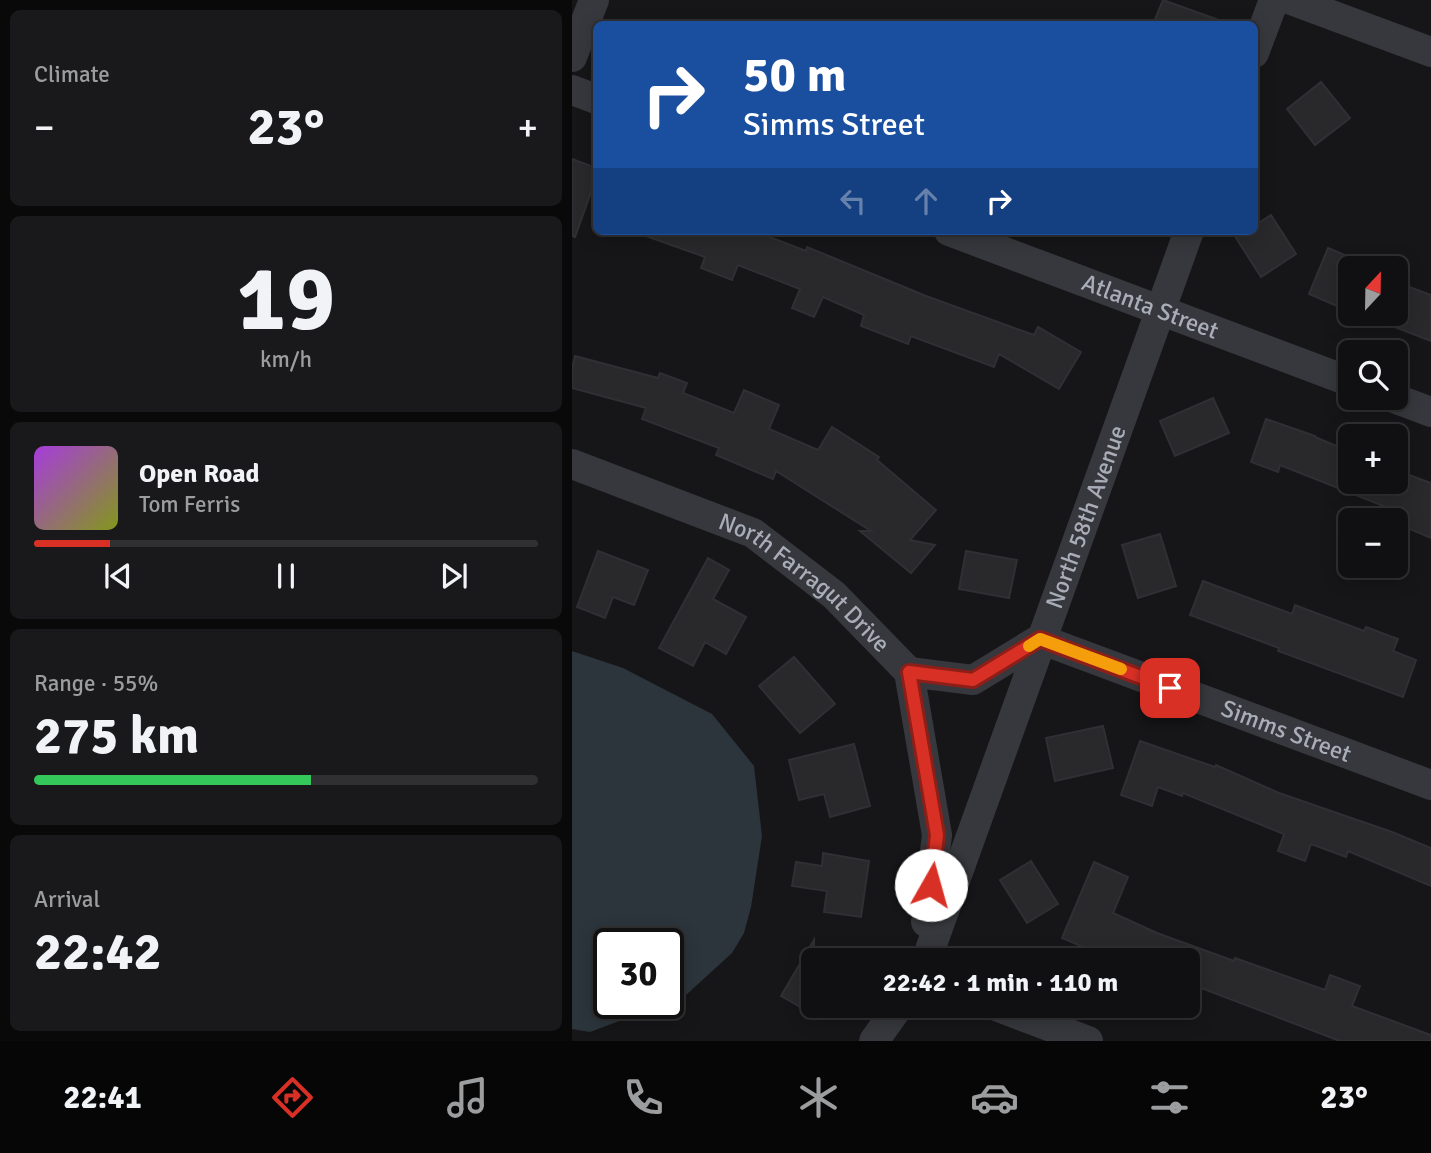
<!DOCTYPE html>
<html lang="en">
<head>
<meta charset="utf-8">
<style>
	:root { --surface:#101012; --page:#19191b; --text:#f1f3f6; --muted:#9c9d9f; --line:#303032; --accent:#d93025 }
	body { margin:0; font-family:Signika,sans-serif; background:var(--page); color:var(--text); height:100vh; display:flex; flex-direction:column; font-size:26px; white-space:nowrap }
	* { box-sizing:border-box; margin:0 }
	p { font-size:23px; color:var(--muted) }
	.icon { flex:none; width:38px; height:38px; fill:none; stroke:currentColor; stroke-width:2; stroke-linecap:round; stroke-linejoin:round }
	.map { position:relative; flex:1; overflow:hidden }
	.side { display:flex; flex-direction:column; gap:10px; padding:10px; background:#09090a; width:572px }
	.side>* { flex:none }
	.guide { position:absolute; left:21px; top:21px; width:665px; height:214px; border-radius:10px; box-shadow:0 4px 18px #0003,0 0 0 2px var(--line); background:#1a4fa0; color:#fff; overflow:hidden }
	.needle { width:46px; rotate:22deg }
	.controls { position:absolute; left:766px; top:256px; display:grid; gap:14px }
	.controls a { display:grid; place-items:center; width:70px; height:70px; border-radius:10px; background:var(--surface); box-shadow:0 4px 18px #0003,0 0 0 2px var(--line); font-size:35px }
	.speed { position:absolute; left:21px; top:928px; display:flex; gap:14px; font-size:35px; font-weight:700; text-align:center }
	.speed>* { display:grid; place-content:center; width:91px; height:91px; border-radius:50%; background:var(--surface); box-shadow:0 4px 18px #0003,0 0 0 2px var(--line); line-height:1 }
	.speed .limit { border:4px solid #111; border-radius:10px; background:#fff; color:#111 }
	.pin { position:absolute; display:grid; place-items:center; width:60px; height:60px; color:#fff; margin:-30px; border-radius:14px; box-shadow:0 4px 10px #0006 }
	.me { position:absolute; width:77px; margin:-38px; rotate:7deg; stroke-linejoin:round; filter:drop-shadow(0 0 5px #0008) }
	.turn { display:flex; align-items:center; gap:24px; height:147px; padding:0 35px; font-size:32px }
	.turn .icon { width:91px; height:91px; stroke-width:2.5 }
	.turn b { display:block; font-size:49px; line-height:60px }
	.lanes { display:flex; align-items:center; height:66px; padding:0 35px; background:#0003; justify-content:center; gap:35px; direction:ltr }
	.lanes .off { opacity:.35 }
	.big { font-size:52px; font-weight:700; line-height:1.1 }
	.side .card { flex:1; display:flex; flex-direction:column; justify-content:center; gap:10px; min-width:0; padding:0 24px; border-radius:10px; background:var(--page) }
	.side .dial { align-items:center; gap:0 }
	.dial b { font-size:91px; line-height:1 }
	.song { display:flex; align-items:center; gap:21px }
	.cover { width:84px; height:84px; border-radius:10px; background:linear-gradient(135deg,hsl(280 70% 55%),hsl(70 70% 35%)) }
	.played { height:7px; border-radius:4px; background:linear-gradient(90deg,var(--accent) 15%,var(--line) 15%) }
	.keys { display:flex; justify-content:space-around; direction:ltr }
	.heat { display:flex; justify-content:space-between; align-items:center; font-size:38px; direction:ltr }
	.charge { height:10px; border-radius:5px; background:linear-gradient(90deg,#34c759 55%,var(--line) 0) }
	.trip { position:absolute; left:229px; top:948px; width:399px; height:70px; border-radius:10px; background:var(--surface); box-shadow:0 4px 18px #0003,0 0 0 2px var(--line); font-weight:700; line-height:70px; text-align:center }
	.menu { display:flex; height:112px; justify-content:space-around; align-items:center; background:#060607; color:var(--muted) }
	.menu .icon { width:49px; height:49px }
	.menu .on { color:var(--accent) }
	.menu b { font-size:32px; color:var(--text) }
	main { display:flex; flex:1; min-height:0 }
	.map>svg:first-child { display:block }
	.water { fill:#2c353c }
	.building { fill:#29292c; stroke:#303034; stroke-width:2 }
	.lines { fill:none; stroke-linecap:round; stroke-linejoin:round }
	.minor { stroke:#37383d; stroke-width:30 }
	.route-casing { stroke:#8d1f18; stroke-width:18 }
	.route { stroke:#d93025; stroke-width:12 }
	.slow { stroke:#f59e0b; stroke-width:12 }
	.labels { text-anchor:middle; stroke-width:7; stroke-linejoin:round; paint-order:stroke }
	.street-label { font-size:24px; fill:#a8adb8; stroke:#111113 }
</style>
</head>
<body>
<main>
<section class="side">
<div class="card"><p>Climate</p>
<div class="heat"><a>−</a><b class="big">23°</b><a>+</a></div>
</div>
<div class="card dial"><b>19</b><p>km/h</p></div>
<div class="card">
<div class="song"><i class="cover"></i><div><b>Open Road</b><p>Tom Ferris</p></div></div>
<div class="played"></div>
<div class="keys"><svg class="icon" aria-label="previous" viewBox="0 0 24 24"><path d="M18 5L8 12l10 7zM5 5v14"/></svg><svg class="icon" aria-label="pause" viewBox="0 0 24 24"><path d="M8 5v14M16 5v14"/></svg><svg class="icon" aria-label="next" viewBox="0 0 24 24"><path d="M6 5l10 7-10 7zM19 5v14"/></svg></div>
</div>
<div class="card"><p>Range · 55%</p><b class="big">275 km</b><div class="charge"></div></div>
<div class="card"><p>Arrival</p><b class="big">22:42</b></div>
</section>
<div class="map">
<svg width="859" height="1041" viewBox="0 0 859 1041">
	<rect width="100%" height="100%" fill="#161618"/>
	<path class="water" d="M 0,651 L 51,668 L 140,714 L 182,766 L 190,836 L 179,907 L 172,933 L 160,953 L 114,995 L 96,1002 L 96,943 L 37,943 L 37,1003 L 95,1003 L 18,1032 L 0,1029 Z"/>
	<path class="building" d="M 591,0 L 655,23 L 654,24 L 581,24 Z
		M 749,82 L 778,118 L 743,145 L 715,109 Z
		M 0,159 L 24,168 L 24,178 L 3,237 L 0,236 Z
		M 699,215 L 724,254 L 689,277 L 664,238 L 674,231 L 682,231 L 682,226 Z
		M 69,231 L 182,231 L 234,251 L 235,247 L 354,296 L 462,335 L 466,327 L 509,352 L 487,389 L 427,354 L 422,367 L 339,336 L 336,344 L 289,326 L 292,315 L 251,297 L 242,317 L 220,308 L 228,289 L 166,265 L 160,280 L 129,268 L 133,257 L 68,234 Z
		M 756,248 L 787,261 L 784,268 L 779,268 L 779,312 L 737,294 Z
		M 832,285 L 859,295 L 859,341 L 817,325 L 821,313 L 824,313 L 824,305 Z
		M 3,356 L 86,378 L 88,373 L 115,383 L 111,393 L 162,413 L 172,390 L 207,405 L 197,429 L 246,450 L 260,427 L 307,457 L 305,460 L 364,510 L 338,540 L 363,545 L 339,573 L 288,531 L 299,531 L 204,471 L 201,479 L 144,455 L 147,448 L 70,419 L 74,408 L 0,388 L 0,369 Z
		M 641,398 L 657,433 L 603,456 L 588,421 Z
		M 694,419 L 743,436 L 743,437 L 779,452 L 779,481 L 824,481 L 824,470 L 859,483 L 859,538 L 824,523 L 824,511 L 708,465 L 706,472 L 679,462 Z
		M 588,534 L 604,586 L 566,598 L 550,545 Z
		M 26,551 L 76,570 L 62,605 L 41,597 L 33,618 L 5,607 Z
		M 394,551 L 445,560 L 437,598 L 387,589 Z
		M 136,558 L 157,570 L 141,599 L 174,617 L 154,654 L 133,642 L 121,666 L 87,648 Z
		M 631,581 L 720,614 L 723,605 L 792,631 L 794,627 L 826,639 L 821,651 L 844,660 L 831,697 L 706,651 L 707,648 L 618,615 Z
		M 222,657 L 263,704 L 228,733 L 187,686 Z
		M 531,726 L 541,768 L 483,781 L 474,738 Z
		M 568,741 L 643,767 L 644,765 L 707,793 L 820,832 L 859,848 L 859,886 L 776,851 L 774,857 L 739,844 L 733,861 L 706,851 L 712,834 L 611,793 L 610,796 L 586,787 L 580,806 L 549,795 Z
		M 282,744 L 298,806 L 258,817 L 252,794 L 227,800 L 217,760 Z
		M 251,853 L 297,861 L 289,917 L 252,912 L 255,891 L 220,886 L 224,862 L 250,866 Z
		M 459,861 L 486,904 L 455,923 L 428,880 Z
		M 522,862 L 556,877 L 541,913 L 585,933 L 662,961 L 663,958 L 753,990 L 758,975 L 788,986 L 780,1006 L 859,1035 L 859,1041 L 768,1041 L 616,983 L 616,961 L 544,961 L 490,938 Z
		M 242,940 L 242,1015 L 209,996 Z"/>
	<g class="lines">
		<g class="minor">
			<path d="M 719,0 L 859,52"/>
			<path d="M 682,53 L 702,0"/>
			<path d="M 0,57 L 22,0"/>
			<path d="M 0,90 L 24,99"/>
			<path id="s1" d="M 377,231 L 779,382"/>
			<path d="M 819,397 L 859,412"/>
			<path id="s2" d="M 0,464 L 181,533 L 262,595 L 337,672 L 365,835 L 354,922"/>
			<path id="s3" d="M 337,672 L 401,680 L 468,639 L 859,785"/>
			<path id="s4" d="M 354,961 L 617,231"/>
			<path d="M 424,1006 L 516,1041"/>
			<path d="M 302,1041 L 327,1006"/>
		</g>
	</g>
	<g class="lines">
		<g class="route-casing">
			<path id="route" d="M 359,885 L 365,835 L 337,672 L 401,680 L 468,639 L 598,688"/>
		</g>
		<use href="#route" class="route"/>
		<path class="slow" d="M 457,646 L 468,639 L 549,669"/>
	</g>
	<g class="labels">
		<g class="street-label">
			<text dy="8" stroke="none"><textPath href="#s1" startOffset="215">Atlanta Street</textPath></text>
			<text dy="8" stroke="none"><textPath href="#s4" startOffset="472">North 58th Avenue</textPath></text>
			<text dy="8" stroke="none"><textPath href="#s2" startOffset="264">North Farragut Drive</textPath></text>
			<text dy="8" stroke="none"><textPath href="#s3" startOffset="406">Simms Street</textPath></text>
		</g>
	</g>
</svg>
<div class="controls">
<a><svg class="needle" viewBox="-14 -14 28 28"><path d="M0-13l5 13h-10z" fill="#e53935"/><path d="M0 13l5-13h-10z" fill="#9c9d9f"/></svg></a>
<a><svg class="icon" aria-label="search" viewBox="0 0 24 24"><circle cx="10" cy="10" r="6"/><path d="M15 15l6 6"/></svg></a>
<a>+</a>
<a>−</a>
</div>
<div class="speed"><div class="limit">30</div></div>
<div class="pin" style="left:598px;top:688px;background:#d93025"><svg class="icon" aria-label="arrive" viewBox="0 0 24 24"><path d="M6 21V4h12l-3 4 3 4H6"/></svg></div>
<svg class="me" style="left:359px;top:885px" viewBox="-20 -20 40 40"><circle r="19" fill="#fff"/><path d="M0-13L10 11 0 6-10 11z" fill="#d93025"/></svg>
<div class="trip">22:42 · 1 min · 110 m</div>
<div class="guide">
<div class="turn"><svg class="icon" aria-label="right" viewBox="0 0 24 24"><path d="M7 20v-9h11M14 6l5 5-5 5"/></svg><div><b>50 m</b>Simms Street</div></div>
<div class="lanes"><svg class="icon off" aria-label="left" viewBox="0 0 24 24"><path d="M17 20v-9H6M10 6l-5 5 5 5"/></svg><svg class="icon off" aria-label="ahead" viewBox="0 0 24 24"><path d="M12 20V5M6 11l6-6 6 6"/></svg><svg class="icon" aria-label="right" viewBox="0 0 24 24"><path d="M7 20v-9h11M14 6l5 5-5 5"/></svg></div>
</div>
</div>
</main>
<nav class="menu">
<b>22:41</b>
<svg class="icon on" aria-label="directions" viewBox="0 0 24 24"><path d="M12 3l9 9-9 9-9-9zM9 14v-3h6M13 9l2 2-2 2"/></svg>
<svg class="icon" aria-label="music" viewBox="0 0 24 24"><path d="M9 18V5l10-2v13"/><circle cx="6" cy="18" r="3"/><circle cx="16" cy="16" r="3"/></svg>
<svg class="icon" aria-label="phone" viewBox="0 0 24 24"><path d="M5 4h4l2 5-3 2q2 4 5 5l2-3 5 2v4C11 20 4 13 5 4z"/></svg>
<svg class="icon" aria-label="climate" viewBox="0 0 24 24"><path d="M12 3v18M4 7l16 10M4 17L20 7"/></svg>
<svg class="icon" aria-label="car" viewBox="0 0 24 24"><path d="M5 17H2v-5l4-1 3-4h7l3 4 3 1v5h-3M9 17h6M6 11h13"/><circle cx="7" cy="17" r="2"/><circle cx="17" cy="17" r="2"/></svg>
<svg class="icon" aria-label="filters" viewBox="0 0 24 24"><path d="M4 7h16M4 17h16"/><circle cx="9" cy="7" r="2"/><circle cx="15" cy="17" r="2"/></svg>
<b>23°</b>
</nav>
</body>
</html>
